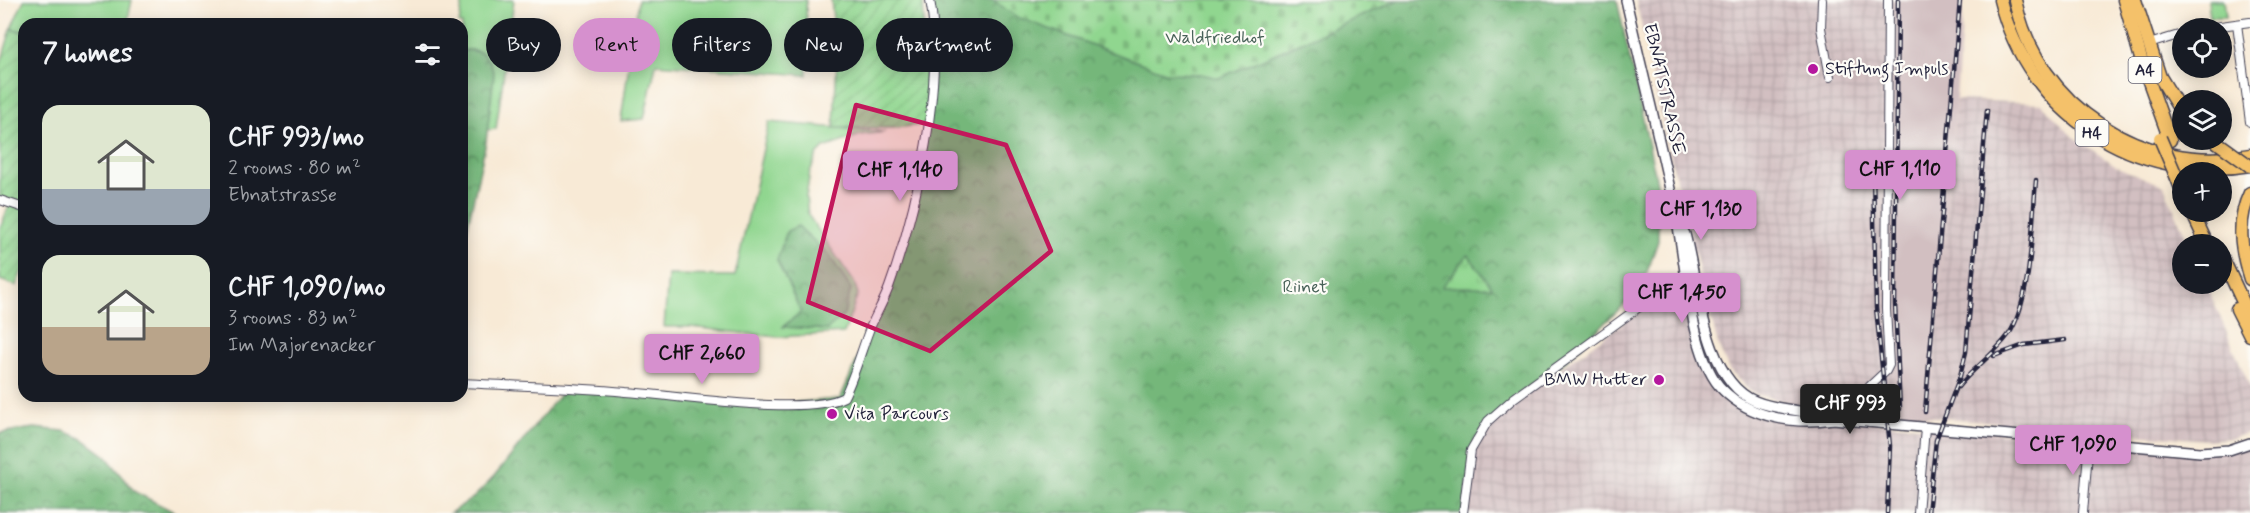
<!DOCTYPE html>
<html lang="en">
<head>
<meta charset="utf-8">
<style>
  body { margin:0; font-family:Mynerve,sans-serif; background:#20242c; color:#f1f3f6; height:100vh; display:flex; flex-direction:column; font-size:22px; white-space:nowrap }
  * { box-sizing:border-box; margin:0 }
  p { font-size:20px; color:#9ea1a6 }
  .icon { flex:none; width:33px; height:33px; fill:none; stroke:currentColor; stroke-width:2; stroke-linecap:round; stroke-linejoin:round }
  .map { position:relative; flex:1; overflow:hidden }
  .details { position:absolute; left:18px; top:18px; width:450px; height:384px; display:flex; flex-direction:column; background:#171b24; border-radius:18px; box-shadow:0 3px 15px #0003 }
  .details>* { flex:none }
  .guide { position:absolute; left:486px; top:18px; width:570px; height:54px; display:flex; gap:12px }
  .tools { position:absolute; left:2172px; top:18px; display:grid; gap:12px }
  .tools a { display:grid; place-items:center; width:60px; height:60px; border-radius:50%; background:#171b24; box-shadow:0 3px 15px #0003; font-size:30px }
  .price { position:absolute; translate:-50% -51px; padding:0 14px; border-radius:6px; background:#d690ce; color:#111; font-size:20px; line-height:39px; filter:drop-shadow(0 2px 3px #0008) }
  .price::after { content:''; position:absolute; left:50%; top:36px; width:18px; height:14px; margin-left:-9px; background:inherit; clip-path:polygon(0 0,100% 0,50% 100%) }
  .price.on { background:#222; color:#fff }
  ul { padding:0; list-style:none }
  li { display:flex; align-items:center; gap:18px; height:150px; padding:0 24px }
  li span { display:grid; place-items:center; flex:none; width:168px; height:120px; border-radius:18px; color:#555 }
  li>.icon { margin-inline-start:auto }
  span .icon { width:72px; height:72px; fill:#fffc; stroke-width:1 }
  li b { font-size:26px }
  h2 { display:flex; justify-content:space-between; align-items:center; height:72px; padding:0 24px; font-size:26px }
  .tag { padding:0 21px; border-radius:27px; background:#171b24; box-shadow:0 3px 15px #0003; font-size:21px; line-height:54px }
  .tag.on { background:#d690ce; color:#111 }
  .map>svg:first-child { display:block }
  .industrial { fill:url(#industrial-grid) }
  .railway { fill:#d2bfc1 }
  .grass { fill:#90d68f; stroke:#597c65; stroke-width:1.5; fill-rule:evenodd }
  .forest { fill:url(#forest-crowns); stroke:#4b6c5a; stroke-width:1.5 }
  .cemetery { fill:url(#cemetery-stones); stroke:#597c65; stroke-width:1.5 }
  .park { fill:url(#park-tufts); stroke:#597c65; stroke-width:1.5 }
  .garden { fill:url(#garden-furrows); stroke:#597c65; stroke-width:1.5 }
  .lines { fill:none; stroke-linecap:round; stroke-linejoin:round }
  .minor-casing { stroke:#424052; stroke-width:10 }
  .tertiary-casing { stroke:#424052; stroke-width:12 }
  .primary-casing { stroke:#424052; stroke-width:15 }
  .trunk-casing { stroke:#424052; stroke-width:15 }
  .minor { stroke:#fff; stroke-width:8 }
  .tertiary { stroke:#fff; stroke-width:9 }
  .primary { stroke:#f4c16a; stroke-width:12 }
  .trunk { stroke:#f4c16a; stroke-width:12 }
  .rail-casing { stroke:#22223b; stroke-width:4.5 }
  .rail { stroke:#fdfcf7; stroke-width:2; stroke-dasharray:7; stroke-linecap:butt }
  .primary-bridge-casing { stroke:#424052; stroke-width:15; stroke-linecap:butt }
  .trunk-bridge-casing { stroke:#424052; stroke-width:15; stroke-linecap:butt }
  .primary-bridge { stroke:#f4c16a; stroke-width:12 }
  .trunk-bridge { stroke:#f4c16a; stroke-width:12 }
  .marked { fill:#c2185b; fill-opacity:0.2; stroke:#c2185b; stroke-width:4.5; stroke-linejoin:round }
  .poi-dot { fill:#b5179e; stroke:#fdfcf7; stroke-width:2 }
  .labels { text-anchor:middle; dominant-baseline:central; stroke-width:4.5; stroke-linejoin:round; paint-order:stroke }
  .shield { fill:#fdfcf7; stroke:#646373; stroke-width:1.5 }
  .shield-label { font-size:16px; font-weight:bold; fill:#22223b }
  .park-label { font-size:18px; fill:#486158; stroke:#fdfcf7 }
  .poi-label { font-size:18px; fill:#22223b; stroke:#fdfcf7; text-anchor:start }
  .street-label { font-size:18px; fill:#22223b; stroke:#fdfcf7 }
</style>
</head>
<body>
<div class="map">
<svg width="2250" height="513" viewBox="0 0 2250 513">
  <defs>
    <pattern id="industrial-grid" width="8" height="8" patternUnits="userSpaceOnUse" patternTransform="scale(1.5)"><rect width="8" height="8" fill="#d2bfc1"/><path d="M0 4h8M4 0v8" fill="none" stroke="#b4a4a7"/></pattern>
    <pattern id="forest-crowns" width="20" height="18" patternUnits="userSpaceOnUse" patternTransform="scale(1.5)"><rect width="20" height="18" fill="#74b77a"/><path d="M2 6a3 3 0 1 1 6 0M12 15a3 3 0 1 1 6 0" fill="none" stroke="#5f9465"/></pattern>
    <pattern id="cemetery-stones" width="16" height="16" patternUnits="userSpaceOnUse" patternTransform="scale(1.5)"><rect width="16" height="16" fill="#90d68f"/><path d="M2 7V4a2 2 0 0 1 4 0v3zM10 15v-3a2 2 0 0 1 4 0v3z" fill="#7cb77c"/></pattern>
    <pattern id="park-tufts" width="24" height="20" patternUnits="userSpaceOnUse" patternTransform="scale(1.5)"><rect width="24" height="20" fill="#90d68f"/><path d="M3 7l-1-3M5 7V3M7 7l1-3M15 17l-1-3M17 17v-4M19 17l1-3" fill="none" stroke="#7cb77c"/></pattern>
    <pattern id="garden-furrows" width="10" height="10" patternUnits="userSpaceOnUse" patternTransform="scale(1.5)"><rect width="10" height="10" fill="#90d68f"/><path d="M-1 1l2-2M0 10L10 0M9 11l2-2" fill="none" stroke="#7cb77c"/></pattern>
  </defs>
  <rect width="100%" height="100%" fill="#fdfcf7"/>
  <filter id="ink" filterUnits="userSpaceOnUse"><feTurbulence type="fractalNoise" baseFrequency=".0167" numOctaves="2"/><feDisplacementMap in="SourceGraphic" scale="12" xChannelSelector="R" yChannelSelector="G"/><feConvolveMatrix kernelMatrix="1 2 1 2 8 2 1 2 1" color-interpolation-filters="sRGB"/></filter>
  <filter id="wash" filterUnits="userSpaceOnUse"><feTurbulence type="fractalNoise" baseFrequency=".008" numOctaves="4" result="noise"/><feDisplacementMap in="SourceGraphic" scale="24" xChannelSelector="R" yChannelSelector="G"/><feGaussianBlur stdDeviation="1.35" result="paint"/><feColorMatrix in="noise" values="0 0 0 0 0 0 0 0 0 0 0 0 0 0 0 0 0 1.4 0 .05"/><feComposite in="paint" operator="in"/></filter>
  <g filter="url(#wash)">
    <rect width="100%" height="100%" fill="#f8ead6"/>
    <g class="industrial">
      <path d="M1636,0h258l-3,301 5,110 34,3 26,-314 85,3 31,33 45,31 47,19 25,58h-7v40h24l44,103v45l-18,6 -25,2 -404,-34 -51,-13 -23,-23 -11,-25 -51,-203z"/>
      <path d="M1690,274l16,71 7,20 11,20 28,20 33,10 406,34 59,-3v67h-787l6,-55 19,-37z"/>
    </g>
    <path class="railway" d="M1894,0h70l-34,414 -34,-3 -5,-110z"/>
    <g class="grass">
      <path d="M24,0h108l-5,24h-103v8l-13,-4z"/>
      <path d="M463,0h51l-18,129 -9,1c2,-23 19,-89 -25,-79v-27h-3z"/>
      <path d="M638,0h168l1,75 -151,-11 -12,55 -23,2z"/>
      <path d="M769,122l116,10 -24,3 -37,13 -7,7 -7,17 -4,25 2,18 46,67 4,12 -14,39 -67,4 -87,-10h-26l4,-52 67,1zM777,260l50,70 -43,-4 17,-14z"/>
    </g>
    <g class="forest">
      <path d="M931,0h62l25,17 150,56 33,1 18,4 179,-78h219l42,192 -1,49 -11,31 -15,25 -71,68 -47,33 -40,44 -11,71h-1013l23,-15 21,-21 71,-89 206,16 69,-5 49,-112 26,-92 18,-119z"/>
      <path d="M470,50l12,3 8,9 4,12 -8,68 -24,110v-201z"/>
      <path d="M798,226l31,29 22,34 -7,26 -17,15 -44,-3 18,-15 -24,-52 10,-29z"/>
      <path d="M34,428l30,3 19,8 23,17 29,36 41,21h-176v-80z"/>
    </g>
    <path class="cemetery" d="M993,0h405l-179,78 -18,-4 -33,-1 -151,-56z"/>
    <g class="park">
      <path d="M2208,0h16l2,17h-16z"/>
      <path d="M1468,255l24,32h-50z"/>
    </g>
    <g class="garden">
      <path d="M831,0h92l5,124 -34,4h-60l3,-73z"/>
      <path d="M11,29l13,3v172l-24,-7v-131z"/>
      <path d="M10,203l14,5v57l-8,21 -16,-6v-52z"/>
    </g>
  </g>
  <g filter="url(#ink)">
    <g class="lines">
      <defs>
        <g id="minor">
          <path d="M1822,0l-1,28 9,49"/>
          <path d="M2237,24l13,98"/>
          <path d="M2206,28l44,-6"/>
          <path d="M2149,44l33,-10"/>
          <path d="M0,200l24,8"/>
          <path d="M462,383c55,3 110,4 164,9 48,3 180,25 218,5 11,-22 17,-46 26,-69 6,-14 14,-27 19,-41 28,-77 56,-207 41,-287"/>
          <path d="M1870,423l-1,-36 17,-16 3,-6 -3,-56 2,-309"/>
          <path d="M1463,513l8,-63 17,-29 26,-23 161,-117 14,-5"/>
          <path d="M1918,513l7,-85"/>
          <path d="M2083,513l6,-73"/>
        </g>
        <g id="tertiary">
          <path d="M1626,0c16,72 35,144 50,217 10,43 14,142 47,173 28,28 72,35 110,29l367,33 29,-2 21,-7"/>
          <path d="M1678,222l7,12c13,48 19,146 70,167 24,10 51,8 76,18"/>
        </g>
        <path id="primary" d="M2135,0l25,77 22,36"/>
        <g id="trunk">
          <path d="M2000,0c28,113 135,184 250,165"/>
          <path d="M2015,0c21,106 129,176 235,155"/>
          <path d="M2124,0l18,62 28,78"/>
          <path d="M2177,178l5,13"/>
          <path d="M2250,193c-14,29 -9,57 0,86"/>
          <path d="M2192,212l15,32"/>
          <path d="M2222,257l28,60"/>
          <path d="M2237,309l13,26"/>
        </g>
      </defs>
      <use href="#minor" class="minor-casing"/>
      <use href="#tertiary" class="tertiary-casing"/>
      <use href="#primary" class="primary-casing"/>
      <use href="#trunk" class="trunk-casing"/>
      <use href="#minor" class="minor"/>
      <use href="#tertiary" class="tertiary"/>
      <use href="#primary" class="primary"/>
      <use href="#trunk" class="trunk"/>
      <defs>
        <g id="rail">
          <path d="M1898,0l-3,304 5,105"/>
          <path d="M1873,172l3,136 14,138 -3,67"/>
          <path d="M1994,356l30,-11 41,-5"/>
          <path d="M1958,387c15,-19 37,-33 51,-53 23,-36 23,-110 27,-154"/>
          <path d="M1925,412l35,-412"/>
          <path d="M1928,513l8,-73 24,-64 6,-24 21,-242"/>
        </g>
      </defs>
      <use href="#rail" class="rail-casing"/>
      <use href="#rail" class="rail"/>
      <defs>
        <path id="primary-bridge" d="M2214,140l36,26"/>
        <path id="trunk-bridge" d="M2160,138l17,40"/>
      </defs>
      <use href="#primary-bridge" class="primary-bridge-casing"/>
      <use href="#trunk-bridge" class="trunk-bridge-casing"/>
      <use href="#primary-bridge" class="primary-bridge"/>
      <use href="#trunk-bridge" class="trunk-bridge"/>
    </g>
  </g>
  <path class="marked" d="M856,105l150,40 45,106 -121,100 -122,-49z"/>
  <g class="poi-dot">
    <circle cx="1813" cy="69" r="6"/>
    <circle cx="1659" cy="380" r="6"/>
    <circle cx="832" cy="414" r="6"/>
  </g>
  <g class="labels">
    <g class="shield">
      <rect x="2128.5" y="57" width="33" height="26" rx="4.5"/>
      <rect x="2075.5" y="120" width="33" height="26" rx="4.5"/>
    </g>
    <g class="shield-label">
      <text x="2145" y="70">A4</text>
      <text x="2092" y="133">H4</text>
    </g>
    <g class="park-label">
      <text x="1215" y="38">Waldfriedhof</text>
      <text x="1305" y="287">Riinet</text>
    </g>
    <g class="poi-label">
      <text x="1825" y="69">Stiftung Impuls</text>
      <text x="1647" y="380" text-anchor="end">BMW Hutter</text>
      <text x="844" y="414">Vita Parcours</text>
    </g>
    <g class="street-label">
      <text transform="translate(1664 89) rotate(77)">EBNATSTRASSE</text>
    </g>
  </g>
</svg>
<div class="tools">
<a><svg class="icon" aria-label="locate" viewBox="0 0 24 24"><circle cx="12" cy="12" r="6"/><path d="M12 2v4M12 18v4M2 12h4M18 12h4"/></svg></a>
<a><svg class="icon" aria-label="layers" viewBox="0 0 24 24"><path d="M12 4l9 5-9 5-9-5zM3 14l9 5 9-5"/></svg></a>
<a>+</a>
<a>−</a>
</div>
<b class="price" style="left:1900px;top:201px">CHF 1,110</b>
<b class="price" style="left:900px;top:202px">CHF 1,140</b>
<b class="price" style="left:1701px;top:241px">CHF 1,130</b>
<b class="price" style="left:1682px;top:324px">CHF 1,450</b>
<b class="price" style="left:702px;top:385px">CHF 2,660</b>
<b class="price on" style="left:1850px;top:435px">CHF 993</b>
<b class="price" style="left:2073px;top:476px">CHF 1,090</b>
<div class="guide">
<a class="tag">Buy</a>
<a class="tag on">Rent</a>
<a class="tag">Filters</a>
<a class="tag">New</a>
<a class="tag">Apartment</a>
</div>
<section class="details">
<h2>7 homes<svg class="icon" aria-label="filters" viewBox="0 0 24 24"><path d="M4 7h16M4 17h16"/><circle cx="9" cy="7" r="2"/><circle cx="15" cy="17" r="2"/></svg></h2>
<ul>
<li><span style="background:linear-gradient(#dfe7d0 70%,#9aa5b1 0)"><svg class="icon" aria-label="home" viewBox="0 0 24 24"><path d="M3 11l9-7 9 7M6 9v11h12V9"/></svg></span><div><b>CHF 993/mo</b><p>2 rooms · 80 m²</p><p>Ebnatstrasse</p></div></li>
<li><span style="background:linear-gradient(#dfe7d0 60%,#b9a48a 0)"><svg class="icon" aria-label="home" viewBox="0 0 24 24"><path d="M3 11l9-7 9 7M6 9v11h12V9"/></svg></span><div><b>CHF 1,090/mo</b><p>3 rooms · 83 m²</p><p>Im Majorenacker</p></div></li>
</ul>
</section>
</div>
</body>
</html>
